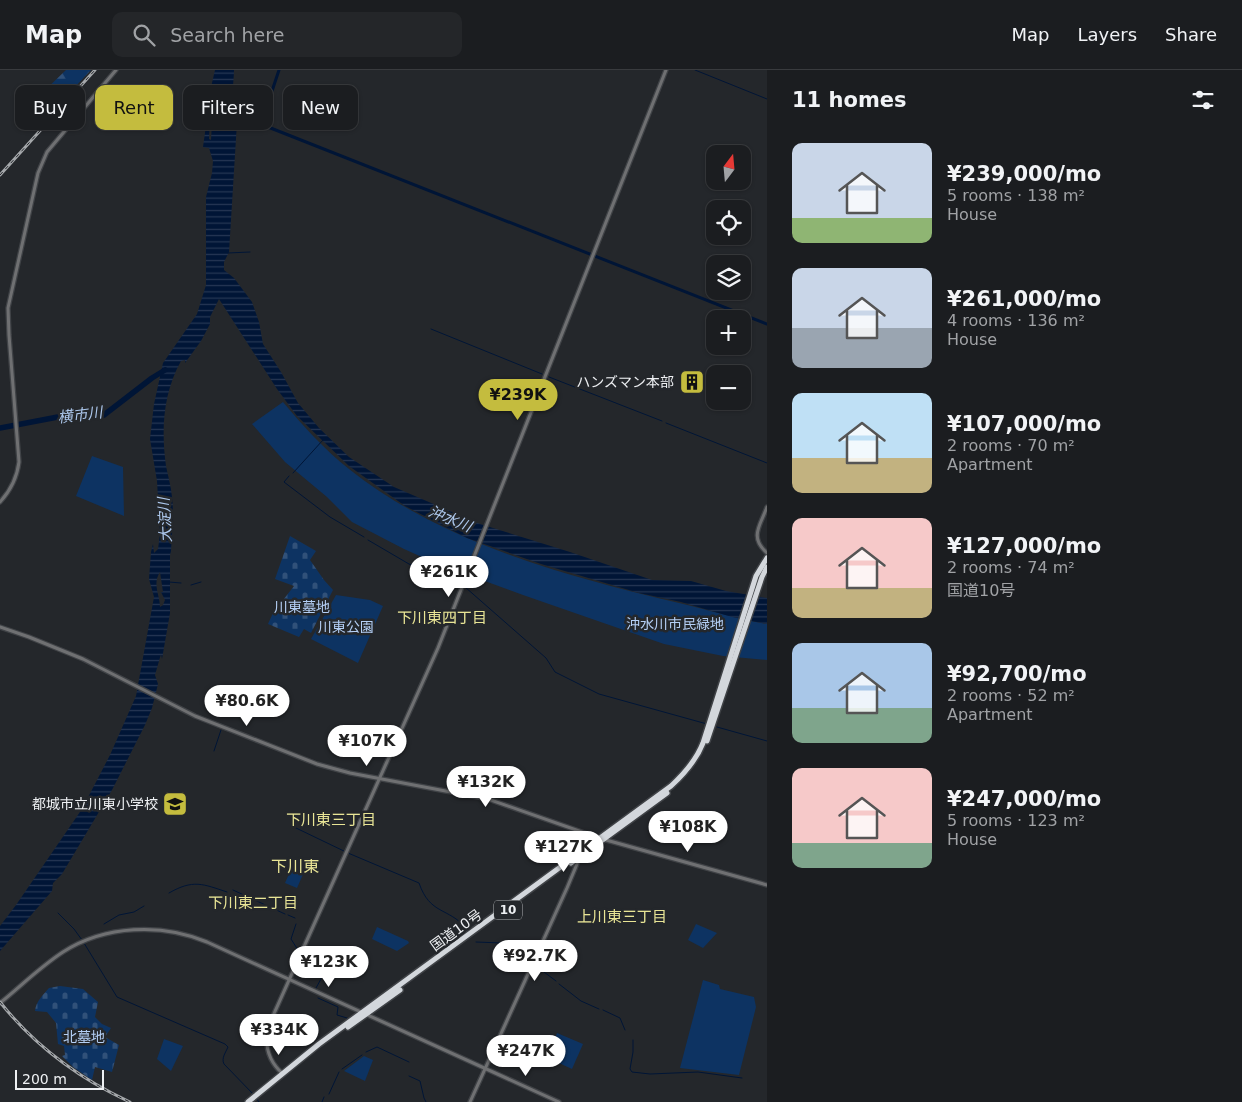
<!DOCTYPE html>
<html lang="en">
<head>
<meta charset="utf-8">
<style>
  body { margin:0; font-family:"DejaVu Sans","Noto Sans JP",sans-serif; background:#242629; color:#f1f3f6; height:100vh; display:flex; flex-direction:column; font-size:19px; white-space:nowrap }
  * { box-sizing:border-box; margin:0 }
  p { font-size:16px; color:#a0a2a5 }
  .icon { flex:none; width:28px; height:28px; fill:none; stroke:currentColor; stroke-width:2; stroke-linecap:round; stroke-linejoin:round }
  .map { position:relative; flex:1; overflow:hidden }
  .drawer { display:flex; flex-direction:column; background:#1b1d20; width:475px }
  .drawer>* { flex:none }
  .guide { position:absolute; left:15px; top:15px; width:475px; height:45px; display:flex; gap:10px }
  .needle { width:32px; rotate:16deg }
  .tools { position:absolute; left:706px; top:75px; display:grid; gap:10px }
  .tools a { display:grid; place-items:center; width:45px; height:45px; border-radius:10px; background:#1b1d20; box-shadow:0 1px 4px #0004,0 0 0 1px #393b3e; font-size:25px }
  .scale { position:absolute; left:15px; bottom:12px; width:89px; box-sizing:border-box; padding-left:5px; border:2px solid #eef0f3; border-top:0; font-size:14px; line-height:18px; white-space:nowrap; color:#eef0f3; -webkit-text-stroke:4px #24272b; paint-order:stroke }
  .price { position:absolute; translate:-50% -42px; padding:0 11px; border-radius:18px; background:#fff; color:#222; font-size:16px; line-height:32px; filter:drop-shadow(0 1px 2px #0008) }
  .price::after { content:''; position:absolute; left:50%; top:30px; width:15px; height:11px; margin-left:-8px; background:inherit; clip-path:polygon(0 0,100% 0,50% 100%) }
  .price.active { background:#c4bc3e; color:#111 }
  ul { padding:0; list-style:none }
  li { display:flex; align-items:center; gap:15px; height:125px; padding:0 25px }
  li span { display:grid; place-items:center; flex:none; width:140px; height:100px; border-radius:10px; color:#555 }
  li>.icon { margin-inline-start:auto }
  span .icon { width:60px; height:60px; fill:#fffc; stroke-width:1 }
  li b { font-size:21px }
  h2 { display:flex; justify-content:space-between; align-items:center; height:60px; padding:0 25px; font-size:21px }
  .tag { padding:0 18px; border-radius:10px; background:#1b1d20; box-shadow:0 1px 4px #0004,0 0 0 1px #393b3e; font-size:18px; line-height:45px }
  .tag.active { background:#c4bc3e; color:#111 }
  header { display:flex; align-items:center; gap:30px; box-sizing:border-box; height:70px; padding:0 25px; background:#1b1d20; border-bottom:1px solid #393b3e }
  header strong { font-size:24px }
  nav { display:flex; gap:28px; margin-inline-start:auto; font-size:18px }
  .search { width:350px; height:45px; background:#242629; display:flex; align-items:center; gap:12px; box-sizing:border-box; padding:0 18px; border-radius:10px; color:#a0a2a5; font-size:19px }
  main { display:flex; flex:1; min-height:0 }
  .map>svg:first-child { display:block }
  .green { fill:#0d3362 }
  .forest { fill:url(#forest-firs) }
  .cemetery { fill:url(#cemetery-stones) }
  .water { fill:url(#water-rules); fill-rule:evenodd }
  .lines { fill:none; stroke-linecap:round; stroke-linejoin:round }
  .stream { stroke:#001536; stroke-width:1 }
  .canal { stroke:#001536; stroke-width:3 }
  .river { stroke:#001536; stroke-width:5.5 }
  .minor-casing { stroke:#404347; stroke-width:5.5 }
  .highway-casing { stroke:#404347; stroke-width:8 }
  .minor { stroke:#6f7072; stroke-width:3 }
  .highway { stroke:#d3d7dc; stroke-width:5 }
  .rail-casing { stroke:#a5a8ab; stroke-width:3 }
  .rail { stroke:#24272b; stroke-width:1; stroke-dasharray:4; stroke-linecap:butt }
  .labels { text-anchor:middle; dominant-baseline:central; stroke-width:5; stroke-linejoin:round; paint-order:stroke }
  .shield { fill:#24272b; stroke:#b1b4b7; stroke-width:1 }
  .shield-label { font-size:12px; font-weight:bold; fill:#eef0f3 }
  .poi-label { font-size:14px; fill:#eef0f3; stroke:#24272b; text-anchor:end }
  .park-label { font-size:14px; fill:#b4cff5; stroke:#24272b }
  .street-label { font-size:14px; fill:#eef0f3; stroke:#24272b }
  .water-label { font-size:15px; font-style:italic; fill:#aec9ee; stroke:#24272b }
  .neighbourhood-label { font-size:15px; fill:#e9e596; stroke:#24272b }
  .quarter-label { font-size:16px; fill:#e9e596; stroke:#24272b }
</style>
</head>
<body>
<header>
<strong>Map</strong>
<div class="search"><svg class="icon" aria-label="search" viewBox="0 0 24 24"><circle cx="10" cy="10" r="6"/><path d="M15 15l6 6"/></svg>Search here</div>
<nav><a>Map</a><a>Layers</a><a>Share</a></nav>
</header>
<main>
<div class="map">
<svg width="767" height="1032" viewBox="0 0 767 1032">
  <defs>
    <pattern id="forest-firs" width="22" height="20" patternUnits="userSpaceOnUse" patternTransform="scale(1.25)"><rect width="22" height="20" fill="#0d3362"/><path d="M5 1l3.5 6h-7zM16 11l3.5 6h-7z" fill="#315179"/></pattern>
    <pattern id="cemetery-stones" width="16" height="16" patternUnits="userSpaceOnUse" patternTransform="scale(1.25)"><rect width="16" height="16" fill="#0d3362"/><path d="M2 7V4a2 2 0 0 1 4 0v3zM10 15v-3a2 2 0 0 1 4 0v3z" fill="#315179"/></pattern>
    <pattern id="water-rules" width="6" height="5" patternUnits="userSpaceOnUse" patternTransform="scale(1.25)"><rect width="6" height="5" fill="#001536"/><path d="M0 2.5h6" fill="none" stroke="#263754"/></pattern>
  </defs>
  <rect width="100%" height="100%" fill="#24272b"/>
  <g class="green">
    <path d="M283,332c20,24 42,48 66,67 93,74 217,107 330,134 29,7 58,16 88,21v36l-44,-4 -59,-12 -141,-49 -90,-33 -29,-13 -52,-27 -25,-25 -42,-35 -33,-38z"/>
    <path d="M92,386l31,11 1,49 -48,-20z"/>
    <path d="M336,525l34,5 13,6 -25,57 -47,-24z"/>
    <path d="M295,790l12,5 -10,23 -12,-5z"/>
    <path d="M696,854l21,9 -14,15 -15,-8z"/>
    <path d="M377,857l31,14 1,2 -12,8 -25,-12z"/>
    <path d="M703,910l16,5 1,4 34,8 2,10 -17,68 -59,-7z"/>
    <path d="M557,963l26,11 -11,25 -24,-11z"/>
    <path d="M164,969l19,7 -12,25 -14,-12z"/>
    <path d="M364,986l9,4 -8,21 -21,-10z"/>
  </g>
  <path class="forest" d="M66,0h25l-36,38 -8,-6 -11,9 -12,-3 -2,-10h15z"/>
  <g class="cemetery">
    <path d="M290,466l26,15 -6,9 14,20 9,10 -22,43 -7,-4 -5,8 -31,-13 5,-11 21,-27 -19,-7z"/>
    <path d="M60,916l23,3 15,13 -3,15 7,7 9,4 -6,9 14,8 -7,27 -17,-5 -3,13 -19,-13 -11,-11 3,-1 -1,-9 -6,-2 -2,-21 -9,-11 -12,-1c1,-10 8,-16 14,-23z"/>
  </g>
  <path class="water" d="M215,0h19c0,11 -4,28 4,36l-9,146 -5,10v8l10,8 18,24 7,20 4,22 18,28 17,31 21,25 30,29 45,30 86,37 90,28 82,28 39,1 35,10 41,7v26l-35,-7 -51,-15 -42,-9 -98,-29 -74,-26 -62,-32 -56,-40 -52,-50 -20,-27 -58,-90 -9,18v7l-9,17 -16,22v-3l-4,1c-18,32 -20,69 -15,105 2,10 5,20 6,31 2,17 0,36 -1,54l-1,4v58l-8,46 -1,-5 -6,21 3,9 -6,24 -7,17 -33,65 -50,84 -9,9 -1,8 -52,60v-25l16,-21 66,-96 28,-54 26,-59 18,-99 -5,-18 2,-27 2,-8 1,9 4,-4 2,-15 -3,-53 -7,-42 4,-35 9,-41 34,-49 9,-29v-88l6,-24 1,-12 -4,-13 -6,-1 9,-64zM225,22l2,7v8h-3l-5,11 -3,-5 -4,10 -1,17 -2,-1 1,-21 11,-25zM160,502l3,20h-2l4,8 -2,5 -3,2c0,-12 -8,-23 0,-35z"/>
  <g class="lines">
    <g class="stream">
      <path d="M695,0l72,29"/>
      <path d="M228,183l22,-1"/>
      <path d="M431,259l111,45"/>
      <path d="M549,307l113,44"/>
      <path d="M666,353l101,40"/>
      <path d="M293,403l30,-33"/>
      <path d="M289,406l-5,6 46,35 34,20"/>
      <path d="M368,470l41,24 42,14 10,6"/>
      <path d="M169,512l12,1"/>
      <path d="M191,515l10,-3"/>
      <path d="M465,517l81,71 9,14 44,22 108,30"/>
      <path d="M717,657l50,14"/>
      <path d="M214,681l7,-21"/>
      <path d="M296,758l52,25 71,30c11,32 29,24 47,45"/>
      <path d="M233,820l52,24"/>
      <path d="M169,823c24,-14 34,-9 58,-1"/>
      <path d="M58,843l16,16 8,11"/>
      <path d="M288,845l7,3"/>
      <path d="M104,854l15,-9 15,-3 10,-6"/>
      <path d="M296,854l-5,15 7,11"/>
      <path d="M476,872l26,1 4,2"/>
      <path d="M84,873l33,54 108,47 3,3c-2,5 -7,11 -4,17l30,31"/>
      <path d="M509,877l21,15"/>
      <path d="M303,886l17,20 1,3 -5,9"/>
      <path d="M536,896l20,15"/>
      <path d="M559,914l22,17 18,8"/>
      <path d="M318,928l20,9 -1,8 10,3"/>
      <path d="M603,940l17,8 5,12"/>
      <path d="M633,970v12l-3,17 2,3 18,2 48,-2 44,6"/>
      <path d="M366,982l11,-5 32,15"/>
      <path d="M342,999l20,-14"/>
      <path d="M409,1006l11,5 4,17 2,4"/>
      <path d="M329,1024l10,-22"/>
      <path d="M256,1028l3,4"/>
      <path d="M322,1032l2,-5"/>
    </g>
    <path class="canal" d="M279,0l-17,51 1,4 504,199"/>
    <path class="river" d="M0,358l63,-12 41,-1 48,-37 13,-8"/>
    <defs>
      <g id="minor">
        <path d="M0,432c11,-12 17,-24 19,-40l-10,-127 -1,-27 30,-135 9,-21 69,-82"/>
        <path d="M767,437c-7,19 -18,30 0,46"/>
        <path d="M0,557l29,10 54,22 112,57 122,48 33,9 138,26 111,39 168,47"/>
        <path d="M0,933c21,-17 40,-36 63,-51 42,-27 99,-29 144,-10l352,160"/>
        <path d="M283,1004c-15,-13 -19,-28 -15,-47l170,-379 228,-578"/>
        <path d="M470,1032l97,-214 10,-24 1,-6"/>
      </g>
      <g id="highway">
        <path d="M707,671l55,-164 5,-10"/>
        <path d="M571,793l96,-70"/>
        <path d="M348,957l52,-37"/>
        <path d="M248,1032l71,-58 352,-258c13,-12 25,-25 32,-43l53,-167 11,-18"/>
      </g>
    </defs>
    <use href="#minor" class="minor-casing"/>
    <use href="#highway" class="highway-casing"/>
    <use href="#minor" class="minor"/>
    <use href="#highway" class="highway"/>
    <defs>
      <g id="rail">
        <path d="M0,105l95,-105"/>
        <path d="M0,932c34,43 80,77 130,100"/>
      </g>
    </defs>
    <use href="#rail" class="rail-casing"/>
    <use href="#rail" class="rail"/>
  </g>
  <defs>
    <symbol id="building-square" viewBox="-11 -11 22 22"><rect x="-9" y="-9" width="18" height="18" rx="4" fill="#c4bc3e" stroke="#24272b"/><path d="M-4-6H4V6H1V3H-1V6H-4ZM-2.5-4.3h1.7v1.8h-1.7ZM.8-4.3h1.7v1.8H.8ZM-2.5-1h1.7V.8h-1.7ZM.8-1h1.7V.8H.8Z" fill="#111"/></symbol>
    <symbol id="school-square" viewBox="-11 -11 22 22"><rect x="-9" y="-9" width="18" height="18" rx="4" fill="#c4bc3e" stroke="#24272b"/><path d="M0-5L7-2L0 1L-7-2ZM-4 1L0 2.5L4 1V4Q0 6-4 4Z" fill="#111"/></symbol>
  </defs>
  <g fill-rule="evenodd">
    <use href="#building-square" x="678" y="298" width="28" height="28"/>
    <use href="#school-square" x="161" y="720" width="28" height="28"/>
  </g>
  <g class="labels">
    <rect class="shield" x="494" y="830.5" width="28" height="19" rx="4"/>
    <g class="shield-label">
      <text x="508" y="840">10</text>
    </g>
    <g class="poi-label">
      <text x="674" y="312">ハンズマン本部</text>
      <text x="158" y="734">都城市立川東小学校</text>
    </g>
    <g class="park-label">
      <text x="302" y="537">川東墓地</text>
      <text x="675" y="554">沖水川市民緑地</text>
      <text x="346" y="557">川東公園</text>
      <text x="84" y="967">北墓地</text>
    </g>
    <g class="street-label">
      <text transform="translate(456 860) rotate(-36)">国道10号</text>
    </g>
    <g class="water-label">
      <text transform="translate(80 345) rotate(-7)">横市川</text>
      <text transform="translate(450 449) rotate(22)">沖水川</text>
      <text transform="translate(165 450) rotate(-93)">大淀川</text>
    </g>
    <g class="neighbourhood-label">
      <text x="442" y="548">下川東四丁目</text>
      <text x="331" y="750">下川東三丁目</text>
      <text x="253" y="833">下川東二丁目</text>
      <text x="622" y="847">上川東三丁目</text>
    </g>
    <g class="quarter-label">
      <text x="295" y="796">下川東</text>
    </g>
  </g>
</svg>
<div class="tools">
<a><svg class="needle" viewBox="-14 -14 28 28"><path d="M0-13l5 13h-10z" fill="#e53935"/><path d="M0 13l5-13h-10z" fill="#a0a2a5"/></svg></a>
<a><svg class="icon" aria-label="locate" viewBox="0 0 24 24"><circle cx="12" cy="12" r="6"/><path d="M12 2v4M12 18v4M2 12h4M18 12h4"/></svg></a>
<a><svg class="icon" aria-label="layers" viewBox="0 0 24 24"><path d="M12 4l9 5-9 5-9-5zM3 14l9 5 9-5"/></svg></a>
<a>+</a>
<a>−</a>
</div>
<div class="scale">200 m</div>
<b class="price active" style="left:518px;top:351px">¥239K</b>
<b class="price" style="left:449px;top:528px">¥261K</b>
<b class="price" style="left:247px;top:657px">¥80.6K</b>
<b class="price" style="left:367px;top:697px">¥107K</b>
<b class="price" style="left:486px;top:738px">¥132K</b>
<b class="price" style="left:688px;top:783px">¥108K</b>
<b class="price" style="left:564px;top:803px">¥127K</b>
<b class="price" style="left:535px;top:912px">¥92.7K</b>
<b class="price" style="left:329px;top:918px">¥123K</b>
<b class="price" style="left:279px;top:986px">¥334K</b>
<b class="price" style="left:526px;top:1007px">¥247K</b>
<div class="guide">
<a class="tag">Buy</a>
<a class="tag active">Rent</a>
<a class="tag">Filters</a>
<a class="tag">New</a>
</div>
</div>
<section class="drawer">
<h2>11 homes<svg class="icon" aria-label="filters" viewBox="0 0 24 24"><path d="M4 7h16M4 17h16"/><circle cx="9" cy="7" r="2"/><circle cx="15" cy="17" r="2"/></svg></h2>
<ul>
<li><span style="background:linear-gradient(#c9d6e8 75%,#8fb573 0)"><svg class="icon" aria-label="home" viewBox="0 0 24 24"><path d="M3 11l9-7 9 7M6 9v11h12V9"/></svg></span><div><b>¥239,000/mo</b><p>5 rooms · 138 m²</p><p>House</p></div></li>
<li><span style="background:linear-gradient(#c9d6e8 60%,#9aa5b1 0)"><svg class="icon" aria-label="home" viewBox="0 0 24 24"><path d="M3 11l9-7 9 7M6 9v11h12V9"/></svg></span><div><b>¥261,000/mo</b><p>4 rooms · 136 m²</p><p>House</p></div></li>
<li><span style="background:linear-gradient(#bfe0f5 65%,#c2b280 0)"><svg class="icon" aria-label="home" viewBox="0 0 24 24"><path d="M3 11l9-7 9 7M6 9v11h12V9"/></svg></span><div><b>¥107,000/mo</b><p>2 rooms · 70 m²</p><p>Apartment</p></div></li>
<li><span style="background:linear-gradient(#f6c9c9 70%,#c2b280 0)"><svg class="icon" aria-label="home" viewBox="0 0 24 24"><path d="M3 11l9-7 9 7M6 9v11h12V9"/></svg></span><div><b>¥127,000/mo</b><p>2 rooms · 74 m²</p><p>国道10号</p></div></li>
<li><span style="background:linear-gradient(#a9c7e8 65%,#7fa58c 0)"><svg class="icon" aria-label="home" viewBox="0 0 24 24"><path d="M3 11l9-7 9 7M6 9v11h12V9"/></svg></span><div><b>¥92,700/mo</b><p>2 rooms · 52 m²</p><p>Apartment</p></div></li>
<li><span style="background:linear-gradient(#f6c9c9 75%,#7fa58c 0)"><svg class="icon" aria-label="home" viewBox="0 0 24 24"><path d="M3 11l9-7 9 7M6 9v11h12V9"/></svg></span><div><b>¥247,000/mo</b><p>5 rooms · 123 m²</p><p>House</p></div></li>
</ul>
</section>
</main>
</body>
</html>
